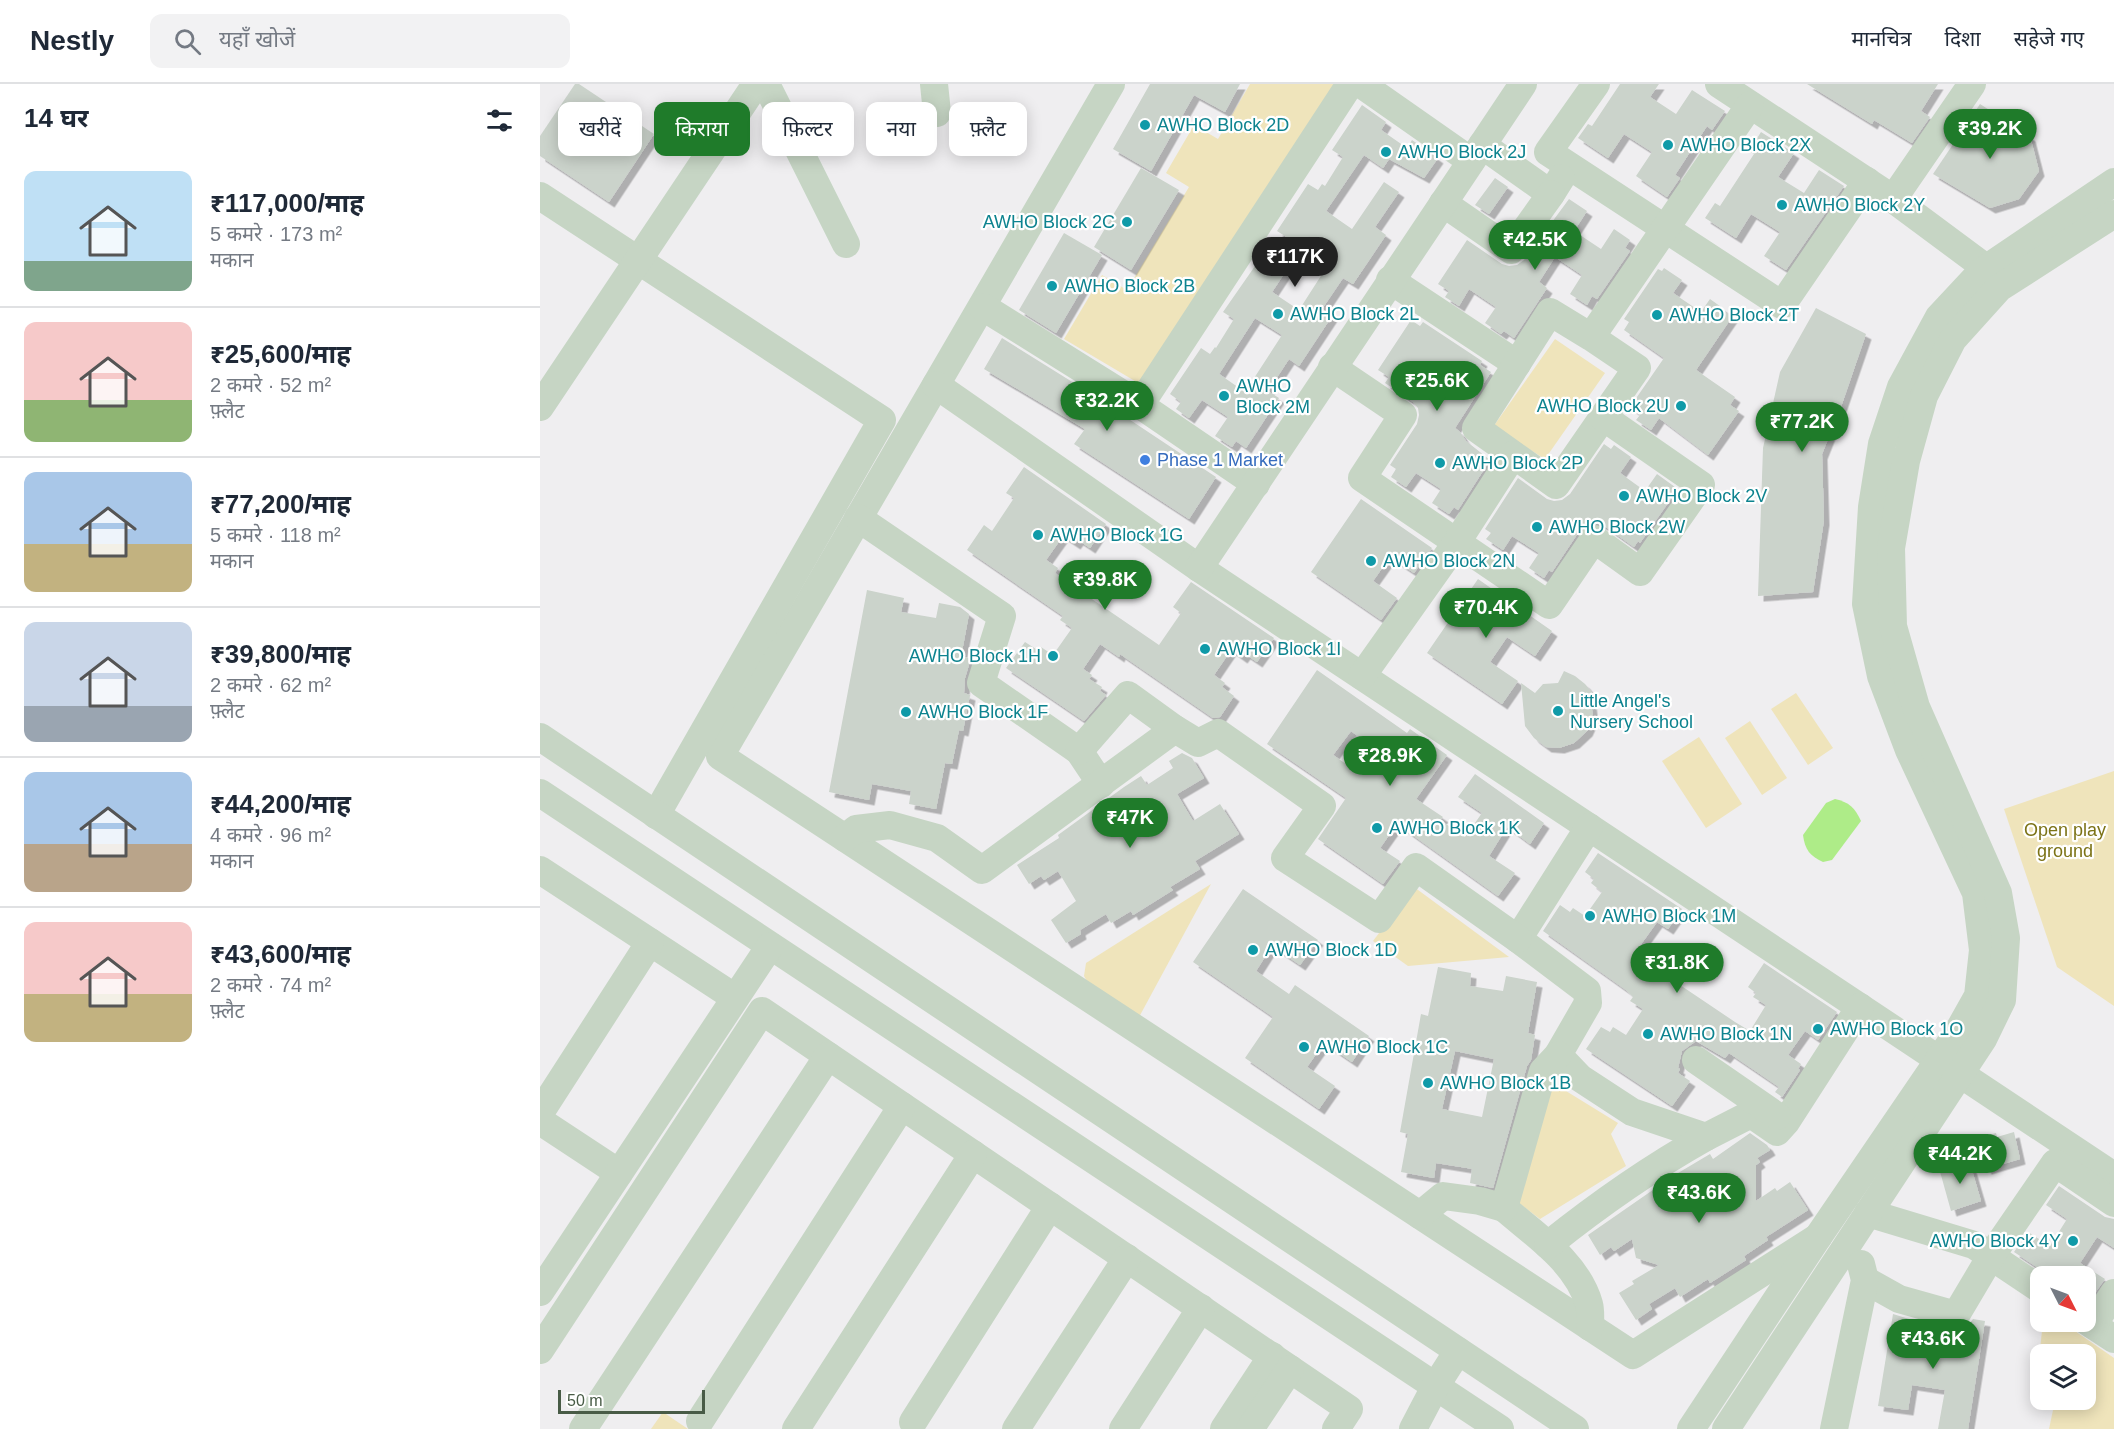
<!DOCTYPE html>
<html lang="hi">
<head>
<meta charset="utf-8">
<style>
  body { margin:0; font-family:Helvetica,"Noto Sans Devanagari",sans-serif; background:#f2f2f3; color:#1f2937; height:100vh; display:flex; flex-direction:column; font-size:22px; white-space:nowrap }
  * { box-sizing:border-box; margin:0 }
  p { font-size:20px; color:#747a83 }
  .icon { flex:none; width:33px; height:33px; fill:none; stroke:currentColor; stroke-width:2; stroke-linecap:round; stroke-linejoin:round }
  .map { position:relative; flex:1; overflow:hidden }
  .sheet { display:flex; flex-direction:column; background:#fff; width:540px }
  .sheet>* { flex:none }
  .guide { position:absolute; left:18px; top:18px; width:570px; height:54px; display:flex; gap:12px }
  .needle { width:39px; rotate:132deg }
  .buttons { position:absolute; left:1490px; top:1182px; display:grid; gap:12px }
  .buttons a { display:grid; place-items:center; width:66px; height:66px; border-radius:12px; background:#fff; box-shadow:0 3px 15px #0003; font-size:30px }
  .scale { position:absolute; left:18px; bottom:15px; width:147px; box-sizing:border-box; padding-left:6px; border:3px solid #485b46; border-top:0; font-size:16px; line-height:21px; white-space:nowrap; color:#485b46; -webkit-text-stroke:4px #fff; paint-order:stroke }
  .price { position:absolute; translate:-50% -51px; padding:0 14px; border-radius:21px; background:#1f7b2a; color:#fff; font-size:20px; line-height:39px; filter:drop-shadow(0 2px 3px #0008) }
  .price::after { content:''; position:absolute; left:50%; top:36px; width:18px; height:14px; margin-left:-9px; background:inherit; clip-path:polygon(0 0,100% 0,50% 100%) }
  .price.active { background:#222; color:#fff }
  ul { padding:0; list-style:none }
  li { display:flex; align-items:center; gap:18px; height:150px; padding:0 24px }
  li+li { border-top:2px solid #e0e1e3 }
  li span { display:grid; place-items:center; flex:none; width:168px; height:120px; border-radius:12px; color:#555 }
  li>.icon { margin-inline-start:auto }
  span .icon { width:72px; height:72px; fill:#fffc; stroke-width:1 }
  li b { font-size:26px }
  h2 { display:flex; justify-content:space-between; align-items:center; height:72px; padding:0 24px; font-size:26px }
  .tag { padding:0 21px; border-radius:12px; background:#fff; box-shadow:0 3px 15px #0003; font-size:21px; line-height:54px }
  .tag.active { background:#1f7b2a; color:#fff }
  header { display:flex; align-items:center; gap:36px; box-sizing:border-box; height:84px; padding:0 30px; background:#fff; border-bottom:2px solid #e0e1e3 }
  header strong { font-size:28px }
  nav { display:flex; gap:33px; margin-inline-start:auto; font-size:21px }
  .search { width:420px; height:54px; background:#f2f2f3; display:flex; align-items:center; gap:15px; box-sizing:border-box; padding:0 21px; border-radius:12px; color:#747a83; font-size:22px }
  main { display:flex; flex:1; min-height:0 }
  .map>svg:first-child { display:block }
  .green { fill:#efe4bb; fill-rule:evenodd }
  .water { fill:#aeec88 }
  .building { fill:#cbd3cb; fill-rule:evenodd; filter:url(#shadow) }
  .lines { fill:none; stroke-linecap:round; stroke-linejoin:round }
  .minor { stroke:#c6d5c4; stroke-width:28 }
  .culture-dot { fill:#0f9aa8; stroke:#fff; stroke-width:2 }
  .shop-dot { fill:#3f7fe0; stroke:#fff; stroke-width:2 }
  .labels { text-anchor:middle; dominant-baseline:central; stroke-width:4.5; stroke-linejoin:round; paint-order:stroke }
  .culture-label { font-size:18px; fill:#0d838f; stroke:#fff; text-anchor:start }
  .shop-label { font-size:18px; fill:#366cbe; stroke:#fff; text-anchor:start }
  .park-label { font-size:18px; fill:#7c7317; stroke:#fff }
</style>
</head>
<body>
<header>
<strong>Nestly</strong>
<div class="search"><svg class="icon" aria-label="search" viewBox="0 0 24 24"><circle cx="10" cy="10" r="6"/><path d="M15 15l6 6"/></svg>यहाँ खोजें</div>
<nav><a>मानचित्र</a><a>दिशा</a><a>सहेजे गए</a></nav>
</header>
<main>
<section class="sheet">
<h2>14 घर<svg class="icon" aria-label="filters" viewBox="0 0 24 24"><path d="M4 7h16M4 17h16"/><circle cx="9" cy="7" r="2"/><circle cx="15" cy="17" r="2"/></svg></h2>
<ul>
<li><span style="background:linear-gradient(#bfe0f5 75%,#7fa58c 0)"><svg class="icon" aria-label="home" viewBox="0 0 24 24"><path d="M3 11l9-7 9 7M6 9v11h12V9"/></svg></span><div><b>₹117,000/माह</b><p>5 कमरे · 173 m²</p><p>मकान</p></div></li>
<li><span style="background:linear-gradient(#f6c9c9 65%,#8fb573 0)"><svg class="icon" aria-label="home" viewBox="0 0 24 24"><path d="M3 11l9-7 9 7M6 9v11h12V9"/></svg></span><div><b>₹25,600/माह</b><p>2 कमरे · 52 m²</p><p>फ़्लैट</p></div></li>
<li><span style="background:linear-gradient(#a9c7e8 60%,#c2b280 0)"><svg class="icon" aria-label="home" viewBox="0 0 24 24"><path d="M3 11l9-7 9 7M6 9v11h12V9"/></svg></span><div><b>₹77,200/माह</b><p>5 कमरे · 118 m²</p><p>मकान</p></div></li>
<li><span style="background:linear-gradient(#c9d6e8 70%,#9aa5b1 0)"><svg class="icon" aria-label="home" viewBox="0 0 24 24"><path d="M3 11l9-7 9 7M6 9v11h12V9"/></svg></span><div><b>₹39,800/माह</b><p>2 कमरे · 62 m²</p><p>फ़्लैट</p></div></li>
<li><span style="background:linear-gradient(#a9c7e8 60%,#b9a48a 0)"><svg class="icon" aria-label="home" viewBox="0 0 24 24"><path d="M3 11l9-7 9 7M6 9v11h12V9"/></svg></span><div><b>₹44,200/माह</b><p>4 कमरे · 96 m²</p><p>मकान</p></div></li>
<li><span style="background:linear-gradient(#f6c9c9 60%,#c2b280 0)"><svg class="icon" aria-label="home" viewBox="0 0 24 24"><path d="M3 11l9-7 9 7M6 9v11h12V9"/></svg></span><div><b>₹43,600/माह</b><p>2 कमरे · 74 m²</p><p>फ़्लैट</p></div></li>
</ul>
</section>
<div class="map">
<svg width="1574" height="1345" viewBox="0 0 1574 1345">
  <defs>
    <filter id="shadow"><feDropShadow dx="5.5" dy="5.5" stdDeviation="0" flood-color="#0004"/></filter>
  </defs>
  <rect width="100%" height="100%" fill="#efeef0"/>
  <g class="green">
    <path d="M710,0h83l4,3 -192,300 -81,-48 38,-64 25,15 62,-103 -23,-14 28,-48 24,14z"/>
    <path d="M1015,255l50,34 -60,86 -52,-32z"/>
    <path d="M1256,609l37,55 -25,17 -37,-56z"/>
    <path d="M1210,637l37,57 -25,17 -37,-57z"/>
    <path d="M1159,653l43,67 -36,24 -44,-67z"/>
    <path d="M1574,687v235l-57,-39 -53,-158z"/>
    <path d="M671,800l-73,135 -49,-34 -5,-9 2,-13z"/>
    <path d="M874,803l95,70 -101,9 -35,-25z"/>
    <path d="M1013,999l65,40 -7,11 15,32 -86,53 -24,-18z"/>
    <path d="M1503,1238h19l52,36v71h-65l4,-19 -19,-7zM1500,1270h45v46h-45z"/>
    <path d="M123,1328l25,17h-37z"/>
  </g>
  <path class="water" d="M1295,715c14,3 20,9 26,22l-29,39 -9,2c-13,-6 -18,-12 -20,-27l23,-32z"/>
  <g class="building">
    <path d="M35,0h4l75,50 -45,68 -69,-46v-20z"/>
    <path d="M610,0h90l-15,28 -31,-17 -43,76 -38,-22z"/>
    <path d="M1080,0h39l-9,13 26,17 16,-24 33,21 -13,19 -5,-4 -32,49 5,3 -13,19 -31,-21 16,-24 -28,-18 -16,24 -30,-20 10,-14 4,2z"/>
    <path d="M1267,0h131l-17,27 9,6 -18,26 -38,-23 -2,4z"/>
    <path d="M1440,20l50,32 9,35 -20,28 -29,9 -57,-34z"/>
    <path d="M822,21l24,17 -5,8 26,18 5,-8 26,18 -14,20 -35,-19 -6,9 -19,-13 -38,56 26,18 32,-47 15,10 -24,35 11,8 -33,49 -10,-6 -21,31 10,7 -33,50 -10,-7 -21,32 11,7 -33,50 -10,-7 -4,6 -17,-11 13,-19 -26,-17 -13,18 -13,-9 5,-7 -11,-8 31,-46 9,6 5,-7 1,1 18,-29 -11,-7 32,-46 9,6 4,-7 2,1 18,-28 -11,-7 31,-47 10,6 4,-6 3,2 18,-29 -11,-7zM769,152l26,18 -36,56 -27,-18zM715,234l27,17 -37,57 -26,-18z"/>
    <path d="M1221,48l33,21 -16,24 26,16 15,-23 25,16 -58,84 -22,-14 16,-24 -29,-18 -15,24 -31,-20 10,-15 5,3 34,-52 -5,-3z"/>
    <path d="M601,84l38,22 -48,80 -37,-23z"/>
    <path d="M955,94l13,9 -19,27 -14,-9z"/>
    <path d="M1029,115l18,12 -13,20 27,18 13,-20 16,11 -5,8 5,3 -33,48 -5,-3 -5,9 -17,-11 12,-19 -27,-18 -16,25 8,6 -33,50 -10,-7 -3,3 -16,-11 11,-16 -27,-18 -10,17 -14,-9 4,-6 -11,-7 29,-44 35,24 7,2 8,-1 7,-5z"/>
    <path d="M524,149l38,22 -46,78 -37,-23z"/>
    <path d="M1124,184l18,12 -9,13 28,19 9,-13 14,10 -1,2 9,6 -36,53 39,27 -5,8 9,6 -31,44 -49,-37 -8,12 -15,-10 4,-5 -10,-8 34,-49 -40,-28 5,-8 -5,-3 34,-50 4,2z"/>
    <path d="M1276,224l50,26 -24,70 -20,50 2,66 -11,72 -55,4 5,-148 17,-76z"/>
    <path d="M871,236l9,6 3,-4 59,39 -2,4 11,7 -36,56 5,4 6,9 24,19 -32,50 -4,-3 -5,7 -17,-11 9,-14 -25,-16 -10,14 -15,-10 5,-8 -6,-4 27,-41 2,-9 -1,-7 -5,-6 -28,-19 4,-6 -11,-7z"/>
    <path d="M462,254l80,50 134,89 -27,42 -115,-75 11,-15 -101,-60z"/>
    <path d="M1064,360l7,5 3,-4 17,12 -11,16 25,18 12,-17 18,13 -3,4 3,2 -35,50 -2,-2 -4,6 -31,-22 -7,-2 -8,1 -8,6 -28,42 -3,-2 -5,8 -15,-10 10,-15 -27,-17 -9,14 -17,-11 5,-6 -6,-4 33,-51 29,21 7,2 8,-1 8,-6z"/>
    <path d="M484,383l82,57 -16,24 -12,-8 -3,4 -12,-8 -17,24 12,8 -3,5 12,9 92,63 22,-32 -8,-6 18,-25 83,56 -17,24 -12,-8 -3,4 -11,-8 -17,25 11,8 -3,4 12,9 -14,21 -7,1 -93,-64 -1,3 -19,-13 -17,25 9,6 -3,4 13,8 -2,4 6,4 -22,26 -78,-53 19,-26 14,9 2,-4 12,8 19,-27 -12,-8 3,-4 -96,-66 17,-25 8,6 22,-33 -8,-5z"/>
    <path d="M821,415l71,49 -18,25 -24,-16 -17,24 24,17 -16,22 -70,-48z"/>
    <path d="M938,495l74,52 -17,25 -28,-19 -17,25 28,19 -16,23 -75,-51z"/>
    <path d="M327,506l37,8 -3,14 35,6 3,-15 21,4 9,7 -8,43 10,1 -6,20 -1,15 6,2 -7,36 -4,-1 -7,34 -7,-1 -9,46 -27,-5 2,-13 -39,-7 -3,16 -40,-8z"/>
    <path d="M777,586l90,63 3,-4 37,26 -31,44 27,18 -3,3 25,17 17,-24 -24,-16 17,-23 69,49 -14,21 -23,-17 -18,29 26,17 -17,23 -101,-72 -17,24 20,13 -17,23 -65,-45 28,-41 -79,-54zM811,647l27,20 -16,24 -29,-20z"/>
    <path d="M1024,587l11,5 10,8 11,14 -5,3 2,17 -6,13 -13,12 -15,5 -13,-1 -12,-9 -9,-12 -4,-43 14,10 8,-9 15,-1z"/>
    <path d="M642,669l10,5 12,20 -27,16 16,27 27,-17 19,30 -44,27 5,8 -30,18 3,3 -40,25 -2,-4 -20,12 -5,-9 -26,16 1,4 -15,9 -15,-23 25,-19 -18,-30 -14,9 -3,-4 -12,8 -12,-19 42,-27 -1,-3 66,-48 17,-11 6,9 26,-17 -4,-7z"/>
    <path d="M1058,769l84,56 -14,20 -11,-7 -23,32 101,68 15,9 16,-26 -13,-8 3,-4 -8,-6 16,-24 73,49 -19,28 -13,-9 -17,24 13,9 -3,5 2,1 -18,27 -7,-5 4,-5 -50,-34 -4,5 -29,-17 -14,10 -4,17 2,1 -2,4 12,8 -18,25 -86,-57 15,-22 9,5 3,-5 13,8 17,-26 -13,-8 3,-4 -7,-7 -83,-59 17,-26 10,7 3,-4 12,8 17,-24 -11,-9 3,-4 -9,-7z"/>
    <path d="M703,805l75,51 -18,25 -28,-19 -16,25 33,23 6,-9 74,51 -17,26 -28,-19 -17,24 28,19 -16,23 -74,-51 28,-41 -80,-55z"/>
    <path d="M898,883l33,6 -1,13 33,5 3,-15 31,6 -9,51 7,2 -4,25 -4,6 -34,122 -23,-5 2,-14 -5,-1 -31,-5 -2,15 -33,-6 7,-38 -8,-2 21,-118 7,2zM915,967l39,8 -12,58 -40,-8z"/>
    <path d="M1474,1048l6,27 -34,10 -9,-31 19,-5 1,4z"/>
    <path d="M1210,1049l17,12 3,5 -13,8 3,4 -4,3v36l19,-13 2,3 13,-9 18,28 -42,27 2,3 -24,16 2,4 -36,23 -2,-4 -28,18 -5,-9 -26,16 3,5 -16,11 -17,-27 15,-9 -2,-3 27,-16 -23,-7 -4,-19 -18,12 -3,-4 -11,8 -12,-20 85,-59 37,-22 3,5z"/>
    <path d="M1429,1076l12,41 -30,10 -12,-43z"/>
    <path d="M1519,1102l46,31 9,2v29l-17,-11 -17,26 25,16 -18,25h-2v-28h-35l-36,-24 14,-20 22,14 17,-27 -21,-14z"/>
    <path d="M1353,1230l29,9 -3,20 31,5 3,-17 12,-2 8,-10 12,2 -17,108h-30l7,-39 -33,-5 -4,25 -30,-4z"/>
  </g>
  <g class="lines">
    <g class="minor">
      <path d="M226,0l80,160"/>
      <path d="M394,0l3,29"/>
      <path d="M571,0l-391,672 913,599 185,-118"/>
      <path d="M821,0l110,77"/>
      <path d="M1056,0l-48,68 234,153 85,-124"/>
      <path d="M1179,0l170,112 97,72 10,15"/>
      <path d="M942,61l69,49 10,-16"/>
      <path d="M0,112l342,224 -226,395"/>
      <path d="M1353,115l79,-115"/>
      <path d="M903,119l68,47 40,-56"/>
      <path d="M850,196l127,84"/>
      <path d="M443,223l157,98 116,79"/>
      <path d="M1051,253l-41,-25 -74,116 80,57 81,-117 -46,-31 159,-232"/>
      <path d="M792,283l71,48 -41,63 187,127 45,-66 46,33 61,-87 -98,-68"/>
      <path d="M396,301l263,183 915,608"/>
      <path d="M600,321l210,-321"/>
      <path d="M0,323l216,-323"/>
      <path d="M318,434l144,98 -21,67 98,68 22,33"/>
      <path d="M659,484l324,-484"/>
      <path d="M822,592l95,-134 56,-87"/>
      <path d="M0,653l1035,692"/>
      <path d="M539,667l49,-56 47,34"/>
      <path d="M0,709l960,636"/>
      <path d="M1049,743l-71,112 69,52 1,12 -30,52 22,23 52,34 74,25 45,-23 26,18 9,-10 74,-115"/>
      <path d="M305,754l11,-9 34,-4 47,13 45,32 193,-141 23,14 20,-10 104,73 -37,52 94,61 37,-52 102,72"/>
      <path d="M0,786l194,127"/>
      <path d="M1156,976l81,56"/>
      <path d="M0,1029l110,-171"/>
      <path d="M0,1037l79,52"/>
      <path d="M964,1124c31,27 73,54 85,96 2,7 1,15 1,23"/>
      <path d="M1328,1129l106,32 66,44"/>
      <path d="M880,1131l23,-19 37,5 24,7 39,-137 15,-16"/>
      <path d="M1008,1161c51,-41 101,-76 158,-108"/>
      <path d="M1325,1196l34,19 57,16 35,-59 64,-93 59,40"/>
      <path d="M0,1208l230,-346"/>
      <path d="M1545,1236l29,19"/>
      <path d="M1553,1241l21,-32"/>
      <path d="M0,1266l222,-339 587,398 -13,20"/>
      <path d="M160,1337l202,-315"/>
      <path d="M373,1338l137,-216"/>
      <path d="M43,1345l245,-373"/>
      <path d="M256,1345l177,-275"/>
      <path d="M476,1345l111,-171"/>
      <path d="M583,1345l78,-121"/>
      <path d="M684,1345l48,-73"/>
      <path d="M710,1345l40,-60"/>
      <path d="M873,1345l22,-42 23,-36"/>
      <path d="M1151,1345l127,-192 138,-202 22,-39 5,-46 -7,-57 -67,-143 -28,-74 -15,-72 6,-97 10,-63 19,-57 38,-70 42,-45 133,-90"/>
      <path d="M1186,1345l257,-390 19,-39 4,-62 -8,-45 -82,-186 -23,-81 -2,-78 15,-87 18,-65 29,-57 46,-51 115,-74"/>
      <path d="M1294,1345l31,-149 -4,-16"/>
    </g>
  </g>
  <g class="culture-dot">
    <circle cx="605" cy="41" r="6"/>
    <circle cx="1128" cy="61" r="6"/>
    <circle cx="846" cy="68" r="6"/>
    <circle cx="1242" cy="121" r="6"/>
    <circle cx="587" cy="138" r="6"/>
    <circle cx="512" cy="202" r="6"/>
    <circle cx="738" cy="230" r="6"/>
    <circle cx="1117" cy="231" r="6"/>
    <circle cx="684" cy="312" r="6"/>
    <circle cx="1141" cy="322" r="6"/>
    <circle cx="900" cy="379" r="6"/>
    <circle cx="1084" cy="412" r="6"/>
    <circle cx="997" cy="443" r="6"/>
    <circle cx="498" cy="451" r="6"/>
    <circle cx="831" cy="477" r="6"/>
    <circle cx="665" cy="565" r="6"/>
    <circle cx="513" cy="572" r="6"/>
    <circle cx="1018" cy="627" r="6"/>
    <circle cx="366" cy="628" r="6"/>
    <circle cx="837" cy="744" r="6"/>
    <circle cx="1050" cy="832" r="6"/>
    <circle cx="713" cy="866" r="6"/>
    <circle cx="1278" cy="945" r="6"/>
    <circle cx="1108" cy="950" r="6"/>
    <circle cx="764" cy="963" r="6"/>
    <circle cx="888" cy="999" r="6"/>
    <circle cx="1533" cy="1157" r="6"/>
  </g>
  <circle class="shop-dot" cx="605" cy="376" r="6"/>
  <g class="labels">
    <g class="culture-label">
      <text x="617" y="41">AWHO Block 2D</text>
      <text x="1140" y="61">AWHO Block 2X</text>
      <text x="858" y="68">AWHO Block 2J</text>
      <text x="1254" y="121">AWHO Block 2Y</text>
      <text x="575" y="138" text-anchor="end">AWHO Block 2C</text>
      <text x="524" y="202">AWHO Block 2B</text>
      <text x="750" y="230">AWHO Block 2L</text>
      <text x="1129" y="231">AWHO Block 2T</text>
      <text x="696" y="302">AWHO<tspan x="696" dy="21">Block 2M</tspan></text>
      <text x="1129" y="322" text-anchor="end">AWHO Block 2U</text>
      <text x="912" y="379">AWHO Block 2P</text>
      <text x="1096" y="412">AWHO Block 2V</text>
      <text x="1009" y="443">AWHO Block 2W</text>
      <text x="510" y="451">AWHO Block 1G</text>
      <text x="843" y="477">AWHO Block 2N</text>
      <text x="677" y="565">AWHO Block 1I</text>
      <text x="501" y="572" text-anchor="end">AWHO Block 1H</text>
      <text x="1030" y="617">Little Angel's<tspan x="1030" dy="21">Nursery School</tspan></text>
      <text x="378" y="628">AWHO Block 1F</text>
      <text x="849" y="744">AWHO Block 1K</text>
      <text x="1062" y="832">AWHO Block 1M</text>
      <text x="725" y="866">AWHO Block 1D</text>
      <text x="1290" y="945">AWHO Block 1O</text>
      <text x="1120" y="950">AWHO Block 1N</text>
      <text x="776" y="963">AWHO Block 1C</text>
      <text x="900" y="999">AWHO Block 1B</text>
      <text x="1521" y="1157" text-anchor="end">AWHO Block 4Y</text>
    </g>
    <g class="shop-label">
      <text x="617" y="376">Phase 1 Market</text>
    </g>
    <g class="park-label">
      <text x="1525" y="746">Open play<tspan x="1525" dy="21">ground</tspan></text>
    </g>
  </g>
</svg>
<div class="buttons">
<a><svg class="needle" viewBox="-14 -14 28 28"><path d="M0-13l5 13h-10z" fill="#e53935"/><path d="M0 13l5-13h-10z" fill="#747a83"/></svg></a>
<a><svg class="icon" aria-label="layers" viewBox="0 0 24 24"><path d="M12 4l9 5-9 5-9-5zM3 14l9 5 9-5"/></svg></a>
</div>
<div class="scale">50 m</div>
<b class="price" style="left:1450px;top:76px">₹39.2K</b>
<b class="price" style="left:995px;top:187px">₹42.5K</b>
<b class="price active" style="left:755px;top:204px">₹117K</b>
<b class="price" style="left:897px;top:328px">₹25.6K</b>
<b class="price" style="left:567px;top:348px">₹32.2K</b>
<b class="price" style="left:1262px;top:369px">₹77.2K</b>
<b class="price" style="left:565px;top:527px">₹39.8K</b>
<b class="price" style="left:946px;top:555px">₹70.4K</b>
<b class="price" style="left:850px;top:703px">₹28.9K</b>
<b class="price" style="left:590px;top:765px">₹47K</b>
<b class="price" style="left:1137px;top:910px">₹31.8K</b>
<b class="price" style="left:1420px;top:1101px">₹44.2K</b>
<b class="price" style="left:1159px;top:1140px">₹43.6K</b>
<b class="price" style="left:1393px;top:1286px">₹43.6K</b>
<div class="guide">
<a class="tag">खरीदें</a>
<a class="tag active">किराया</a>
<a class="tag">फ़िल्टर</a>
<a class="tag">नया</a>
<a class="tag">फ़्लैट</a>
</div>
</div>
</main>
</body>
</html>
